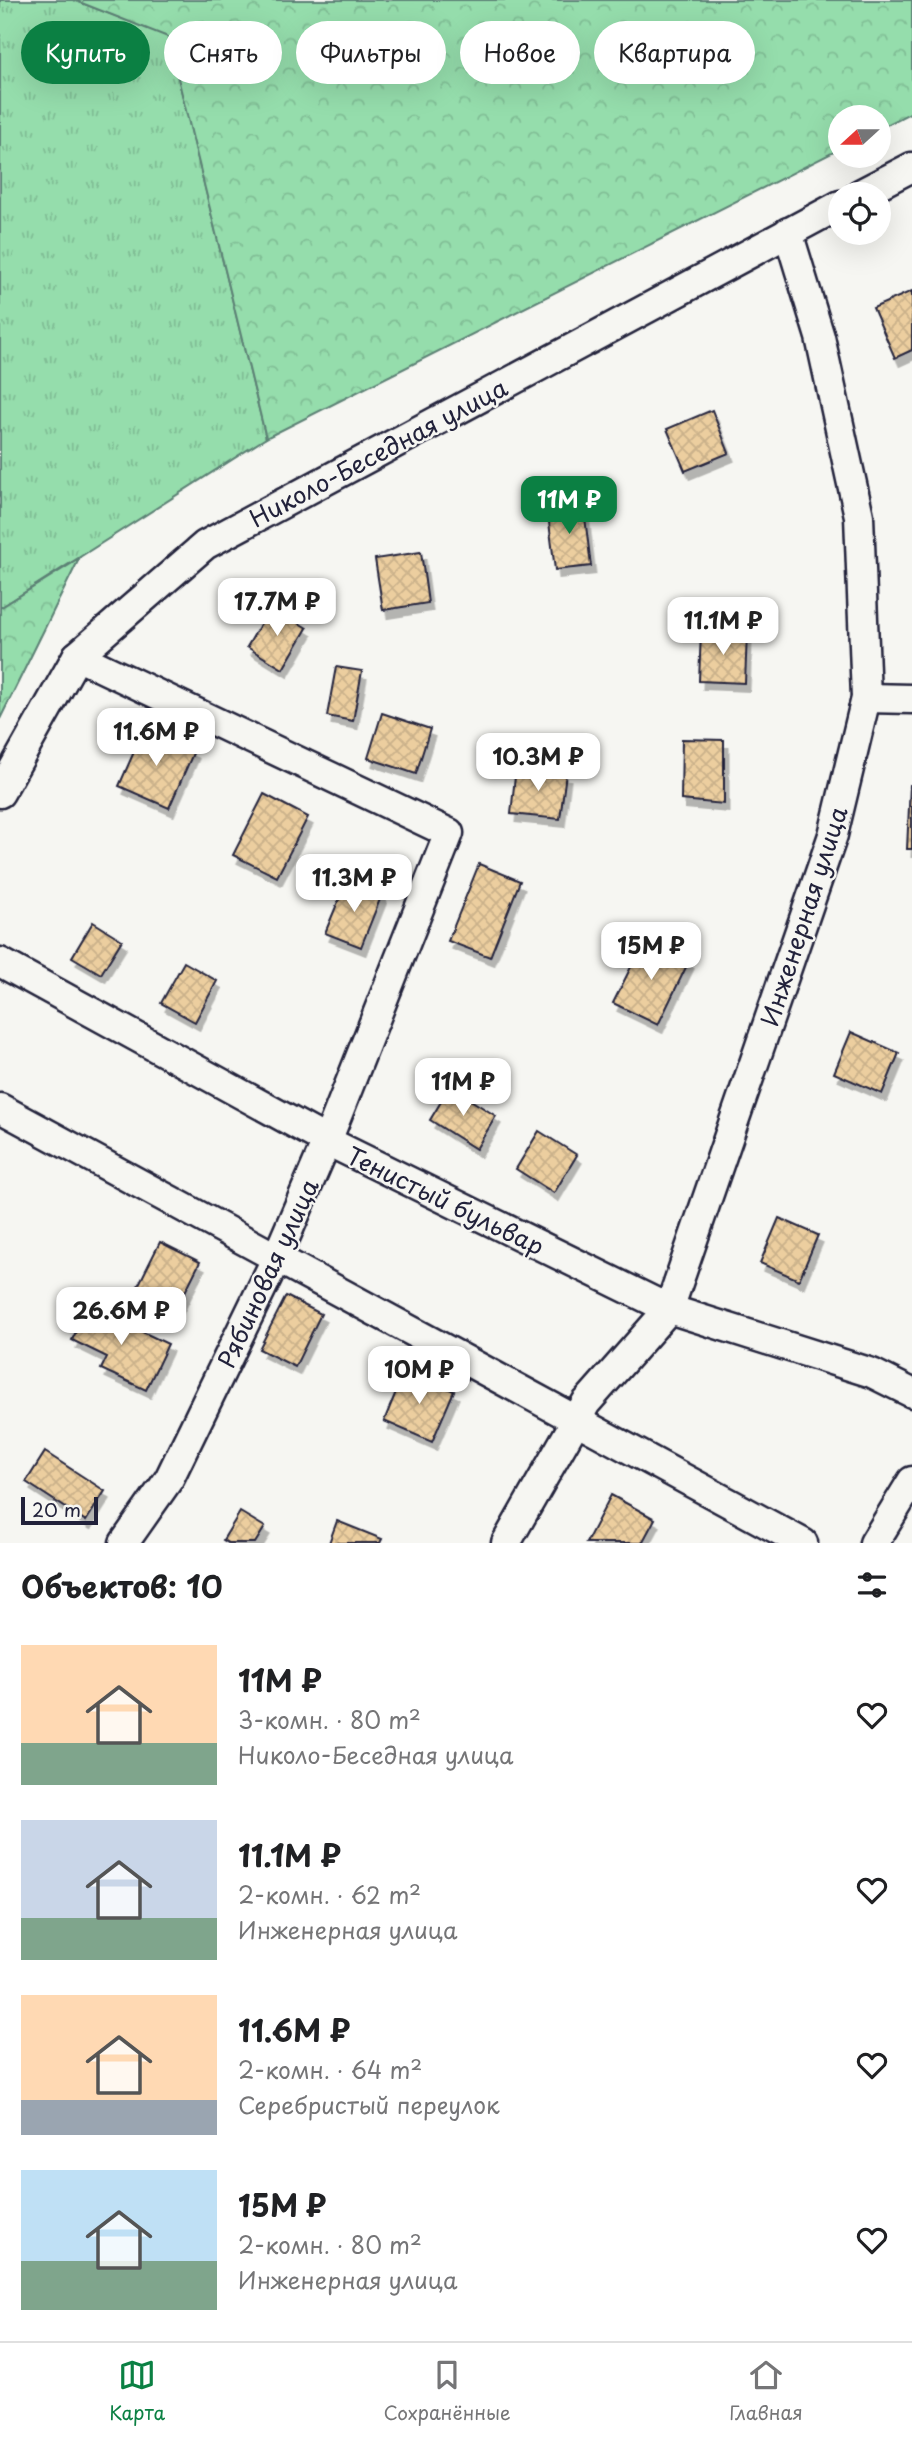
<!DOCTYPE html>
<html lang="ru">
<head>
<meta charset="utf-8">
<style>
  body { margin:0; font-family:"Playpen Sans",sans-serif; background:#f2f2f2; color:#202124; height:100vh; display:flex; flex-direction:column; font-size:26px; white-space:nowrap }
  * { box-sizing:border-box; margin:0 }
  p { font-size:23px; color:#757577 }
  .icon { flex:none; width:38px; height:38px; fill:none; stroke:currentColor; stroke-width:2; stroke-linecap:round; stroke-linejoin:round }
  .map { position:relative; height:1543px; overflow:hidden }
  .sheet { display:flex; flex-direction:column; background:#fff; flex:1 }
  .sheet>* { flex:none }
  .hud { position:absolute; left:21px; top:21px; width:872px; height:63px; display:flex; gap:14px }
  .needle { width:46px; rotate:249deg }
  .fabs { position:absolute; left:828px; top:105px; display:grid; gap:14px }
  .fabs a { display:grid; place-items:center; width:63px; height:63px; border-radius:50%; background:#fff; box-shadow:0 7px 28px #0002; font-size:35px }
  .scale { position:absolute; left:21px; bottom:18px; width:77px; box-sizing:border-box; padding-left:7px; border:4px solid #22223b; border-top:0; font-size:19px; line-height:24px; white-space:nowrap; color:#22223b; -webkit-text-stroke:5px #f6f6f2; paint-order:stroke }
  .price { position:absolute; translate:-50% -60px; padding:0 16px; border-radius:14px; background:#fff; color:#222; font-size:23px; line-height:46px; filter:drop-shadow(0 2px 4px #0008) }
  .price::after { content:''; position:absolute; left:50%; top:42px; width:21px; height:16px; margin-left:-10px; background:inherit; clip-path:polygon(0 0,100% 0,50% 100%) }
  .price.current { background:#0b8043; color:#fff }
  ul { padding:0; list-style:none }
  li { display:flex; align-items:center; gap:21px; height:175px; padding:0 21px }
  li span { display:grid; place-items:center; flex:none; width:196px; height:140px; border-radius:0px; color:#555 }
  li>.icon { margin-inline-start:auto }
  span .icon { width:84px; height:84px; fill:#fffc; stroke-width:1 }
  li b { font-size:30px }
  h2 { display:flex; justify-content:space-between; align-items:center; height:84px; padding:0 21px; font-size:30px }
  .tag { padding:0 24px; border-radius:32px; background:#fff; box-shadow:0 7px 28px #0002; font-size:24px; line-height:63px }
  .tag.current { background:#0b8043; color:#fff }
  .tabs { display:flex; justify-content:space-around; align-items:center; height:98px; border-top:2px solid #e0e0e0; background:#fff; font-size:19px; color:#757577 }
  .tabs a { display:grid; justify-items:center; gap:4px }
  .tabs .current { color:#0b8043 }
  .map>svg:first-child { display:block }
  .grass { fill:url(#grass-tufts); stroke:#5c8074; stroke-width:2 }
  .forest { fill:url(#forest-crowns); stroke:#5c8074; stroke-width:2 }
  .building { fill:url(#building-cross-hatch); stroke:#22223b; stroke-width:2; filter:url(#shadow) }
  .lines { fill:none; stroke-linecap:round; stroke-linejoin:round }
  .minor-casing { stroke:#22223b; stroke-width:33 }
  .minor { stroke:#f6f6f2; stroke-width:28 }
  .labels { text-anchor:middle; dominant-baseline:central; stroke-width:5; stroke-linejoin:round; paint-order:stroke }
  .street-label { font-size:24px; fill:#22223b; stroke:#f6f6f2 }
</style>
</head>
<body>
<div class="map">
<svg width="912" height="1543" viewBox="0 0 912 1543">
  <defs>
    <pattern id="grass-tufts" width="24" height="20" patternUnits="userSpaceOnUse" patternTransform="scale(1.75)"><rect width="24" height="20" fill="#95ddac"/><path d="M3 7l-1-3M5 7V3M7 7l1-3M15 17l-1-3M17 17v-4M19 17l1-3" fill="none" stroke="#80bd95"/></pattern>
    <pattern id="forest-crowns" width="20" height="18" patternUnits="userSpaceOnUse" patternTransform="scale(1.75)"><rect width="20" height="18" fill="#95ddac"/><path d="M2 6a3 3 0 1 1 6 0M12 15a3 3 0 1 1 6 0" fill="none" stroke="#80bd95"/></pattern>
    <pattern id="building-cross-hatch" width="8" height="8" patternUnits="userSpaceOnUse" patternTransform="scale(1.75)"><rect width="8" height="8" fill="#ecce9f"/><path d="M0 0l8 8M0 8l8-8" fill="none" stroke="#cab18a"/></pattern>
    <filter id="shadow"><feDropShadow dx="4.5" dy="8" stdDeviation="0" flood-color="#0004"/></filter>
  </defs>
  <rect width="100%" height="100%" fill="#f6f6f2"/>
  <filter id="ink" filterUnits="userSpaceOnUse"><feTurbulence type="fractalNoise" baseFrequency=".0143" numOctaves="2"/><feDisplacementMap in="SourceGraphic" scale="14" xChannelSelector="R" yChannelSelector="G"/><feConvolveMatrix kernelMatrix="1 2 1 2 8 2 1 2 1" color-interpolation-filters="sRGB"/></filter>
  <g filter="url(#ink)">
    <path class="grass" d="M0,0h74l94,36 98,402 -266,170z"/>
    <g class="forest">
      <path d="M74,0h838v112l-33,17 -1,-12h-38v32l-574,289 -98,-401z"/>
      <path d="M79,559l-79,160v-111z"/>
    </g>
    <g class="building">
      <path d="M912,291v59l-17,8 -22,-50z"/>
      <path d="M712,410l17,43 -44,18 -18,-42z"/>
      <path d="M583,501l8,65 -36,4 -8,-64z"/>
      <path d="M421,552l7,51 -45,7 -8,-51z"/>
      <path d="M271,606l36,22 -24,41 -36,-22z"/>
      <path d="M701,632l46,1 -2,50 -46,-2z"/>
      <path d="M336,667l26,4 -9,50 -26,-5z"/>
      <path d="M382,713l48,16 -14,45 -48,-16z"/>
      <path d="M144,729l50,22 -25,57 -50,-22z"/>
      <path d="M682,739l42,1v64l-43,-4z"/>
      <path d="M516,767l50,6 -6,46 -49,-5z"/>
      <path d="M910,785h2v64h-5z"/>
      <path d="M264,794l44,23 -31,60 -44,-22z"/>
      <path d="M479,864l41,17 -30,76 -42,-16z"/>
      <path d="M347,880l35,14 -21,53 -36,-14z"/>
      <path d="M93,922l29,18 -21,34 -29,-17z"/>
      <path d="M645,939l44,22 -31,64 -45,-22z"/>
      <path d="M184,962l33,19 -22,41 -34,-19z"/>
      <path d="M851,1032l48,21 -17,41 -48,-21z"/>
      <path d="M450,1087l46,29 -20,33 -46,-29z"/>
      <path d="M539,1131l38,24 -23,38 -38,-24z"/>
      <path d="M779,1218l39,17 -19,45 -39,-17z"/>
      <path d="M160,1242l40,20 -23,46 -40,-20z"/>
      <path d="M286,1296l35,18 -26,53 -36,-18z"/>
      <path d="M88,1306l80,38 -22,46 -45,-21 6,-12 -35,-17z"/>
      <path d="M405,1370l49,21 -22,51 -48,-21z"/>
      <path d="M45,1452l60,39 -19,30 -60,-39z"/>
      <path d="M611,1495l44,24 -13,24h-56z"/>
      <path d="M240,1512l25,15 -10,16h-27l-5,-3z"/>
      <path d="M337,1521l45,18 -2,4h-51z"/>
    </g>
    <g class="lines">
      <defs>
        <g id="minor">
          <path d="M860,194l52,-27"/>
          <path d="M77,656l372,177 -122,308 -51,118 -107,220 -45,64"/>
          <path d="M866,698l46,1"/>
          <path d="M0,793l77,-137 128,-111 635,-340"/>
          <path d="M0,962l327,179 342,168 203,64 40,20"/>
          <path d="M0,1108l803,435"/>
          <path d="M506,1543l80,-140 83,-94 164,-474 33,-137 -7,-182 -39,-179 -32,-105"/>
          <path d="M874,1543l38,-62"/>
        </g>
      </defs>
      <use href="#minor" class="minor-casing"/>
      <use href="#minor" class="minor"/>
    </g>
  </g>
  <g class="labels">
    <g class="street-label">
      <text transform="translate(378 452) rotate(-28)">Николо-Беседная улица</text>
      <text transform="translate(803 916) rotate(-72)">Инженерная улица</text>
      <text transform="translate(446 1200) rotate(26)">Тенистый бульвар</text>
      <text transform="translate(267 1273) rotate(-65)">Рябиновая улица</text>
    </g>
  </g>
</svg>
<div class="fabs">
<a><svg class="needle" viewBox="-14 -14 28 28"><path d="M0-13l5 13h-10z" fill="#e53935"/><path d="M0 13l5-13h-10z" fill="#757577"/></svg></a>
<a><svg class="icon" aria-label="locate" viewBox="0 0 24 24"><circle cx="12" cy="12" r="6"/><path d="M12 2v4M12 18v4M2 12h4M18 12h4"/></svg></a>
</div>
<div class="scale">20 m</div>
<b class="price current" style="left:569px;top:536px">11M ₽</b>
<b class="price" style="left:277px;top:638px">17.7M ₽</b>
<b class="price" style="left:723px;top:657px">11.1M ₽</b>
<b class="price" style="left:156px;top:768px">11.6M ₽</b>
<b class="price" style="left:538px;top:793px">10.3M ₽</b>
<b class="price" style="left:354px;top:914px">11.3M ₽</b>
<b class="price" style="left:651px;top:982px">15M ₽</b>
<b class="price" style="left:463px;top:1118px">11M ₽</b>
<b class="price" style="left:121px;top:1347px">26.6M ₽</b>
<b class="price" style="left:419px;top:1406px">10M ₽</b>
<div class="hud">
<a class="tag current">Купить</a>
<a class="tag">Снять</a>
<a class="tag">Фильтры</a>
<a class="tag">Новое</a>
<a class="tag">Квартира</a>
</div>
</div>
<section class="sheet">
<h2>Объектов: 10<svg class="icon" aria-label="filters" viewBox="0 0 24 24"><path d="M4 7h16M4 17h16"/><circle cx="9" cy="7" r="2"/><circle cx="15" cy="17" r="2"/></svg></h2>
<ul>
<li><span style="background:linear-gradient(#ffd9b3 70%,#7fa58c 0)"><svg class="icon" aria-label="home" viewBox="0 0 24 24"><path d="M3 11l9-7 9 7M6 9v11h12V9"/></svg></span><div><b>11M ₽</b><p>3-комн. · 80 m²</p><p>Николо-Беседная улица</p></div><svg class="icon" aria-label="heart" viewBox="0 0 24 24"><path d="M12 20l-8-8c-3-5 5-10 8-4 3-6 11-1 8 4z"/></svg></li>
<li><span style="background:linear-gradient(#c9d6e8 70%,#7fa58c 0)"><svg class="icon" aria-label="home" viewBox="0 0 24 24"><path d="M3 11l9-7 9 7M6 9v11h12V9"/></svg></span><div><b>11.1M ₽</b><p>2-комн. · 62 m²</p><p>Инженерная улица</p></div><svg class="icon" aria-label="heart" viewBox="0 0 24 24"><path d="M12 20l-8-8c-3-5 5-10 8-4 3-6 11-1 8 4z"/></svg></li>
<li><span style="background:linear-gradient(#ffd9b3 75%,#9aa5b1 0)"><svg class="icon" aria-label="home" viewBox="0 0 24 24"><path d="M3 11l9-7 9 7M6 9v11h12V9"/></svg></span><div><b>11.6M ₽</b><p>2-комн. · 64 m²</p><p>Серебристый переулок</p></div><svg class="icon" aria-label="heart" viewBox="0 0 24 24"><path d="M12 20l-8-8c-3-5 5-10 8-4 3-6 11-1 8 4z"/></svg></li>
<li><span style="background:linear-gradient(#bfe0f5 65%,#7fa58c 0)"><svg class="icon" aria-label="home" viewBox="0 0 24 24"><path d="M3 11l9-7 9 7M6 9v11h12V9"/></svg></span><div><b>15M ₽</b><p>2-комн. · 80 m²</p><p>Инженерная улица</p></div><svg class="icon" aria-label="heart" viewBox="0 0 24 24"><path d="M12 20l-8-8c-3-5 5-10 8-4 3-6 11-1 8 4z"/></svg></li>
</ul>
</section>
<nav class="tabs">
<a class="current"><svg class="icon" aria-label="map" viewBox="0 0 24 24"><path d="M3 6l6-2 6 2 6-2v14l-6 2-6-2-6 2zM9 4v14M15 6v14"/></svg>Карта</a>
<a><svg class="icon" aria-label="saved" viewBox="0 0 24 24"><path d="M7 4h10v16l-5-4-5 4z"/></svg>Сохранённые</a>
<a><svg class="icon" aria-label="home" viewBox="0 0 24 24"><path d="M3 11l9-7 9 7M6 9v11h12V9"/></svg>Главная</a>
</nav>
</body>
</html>
